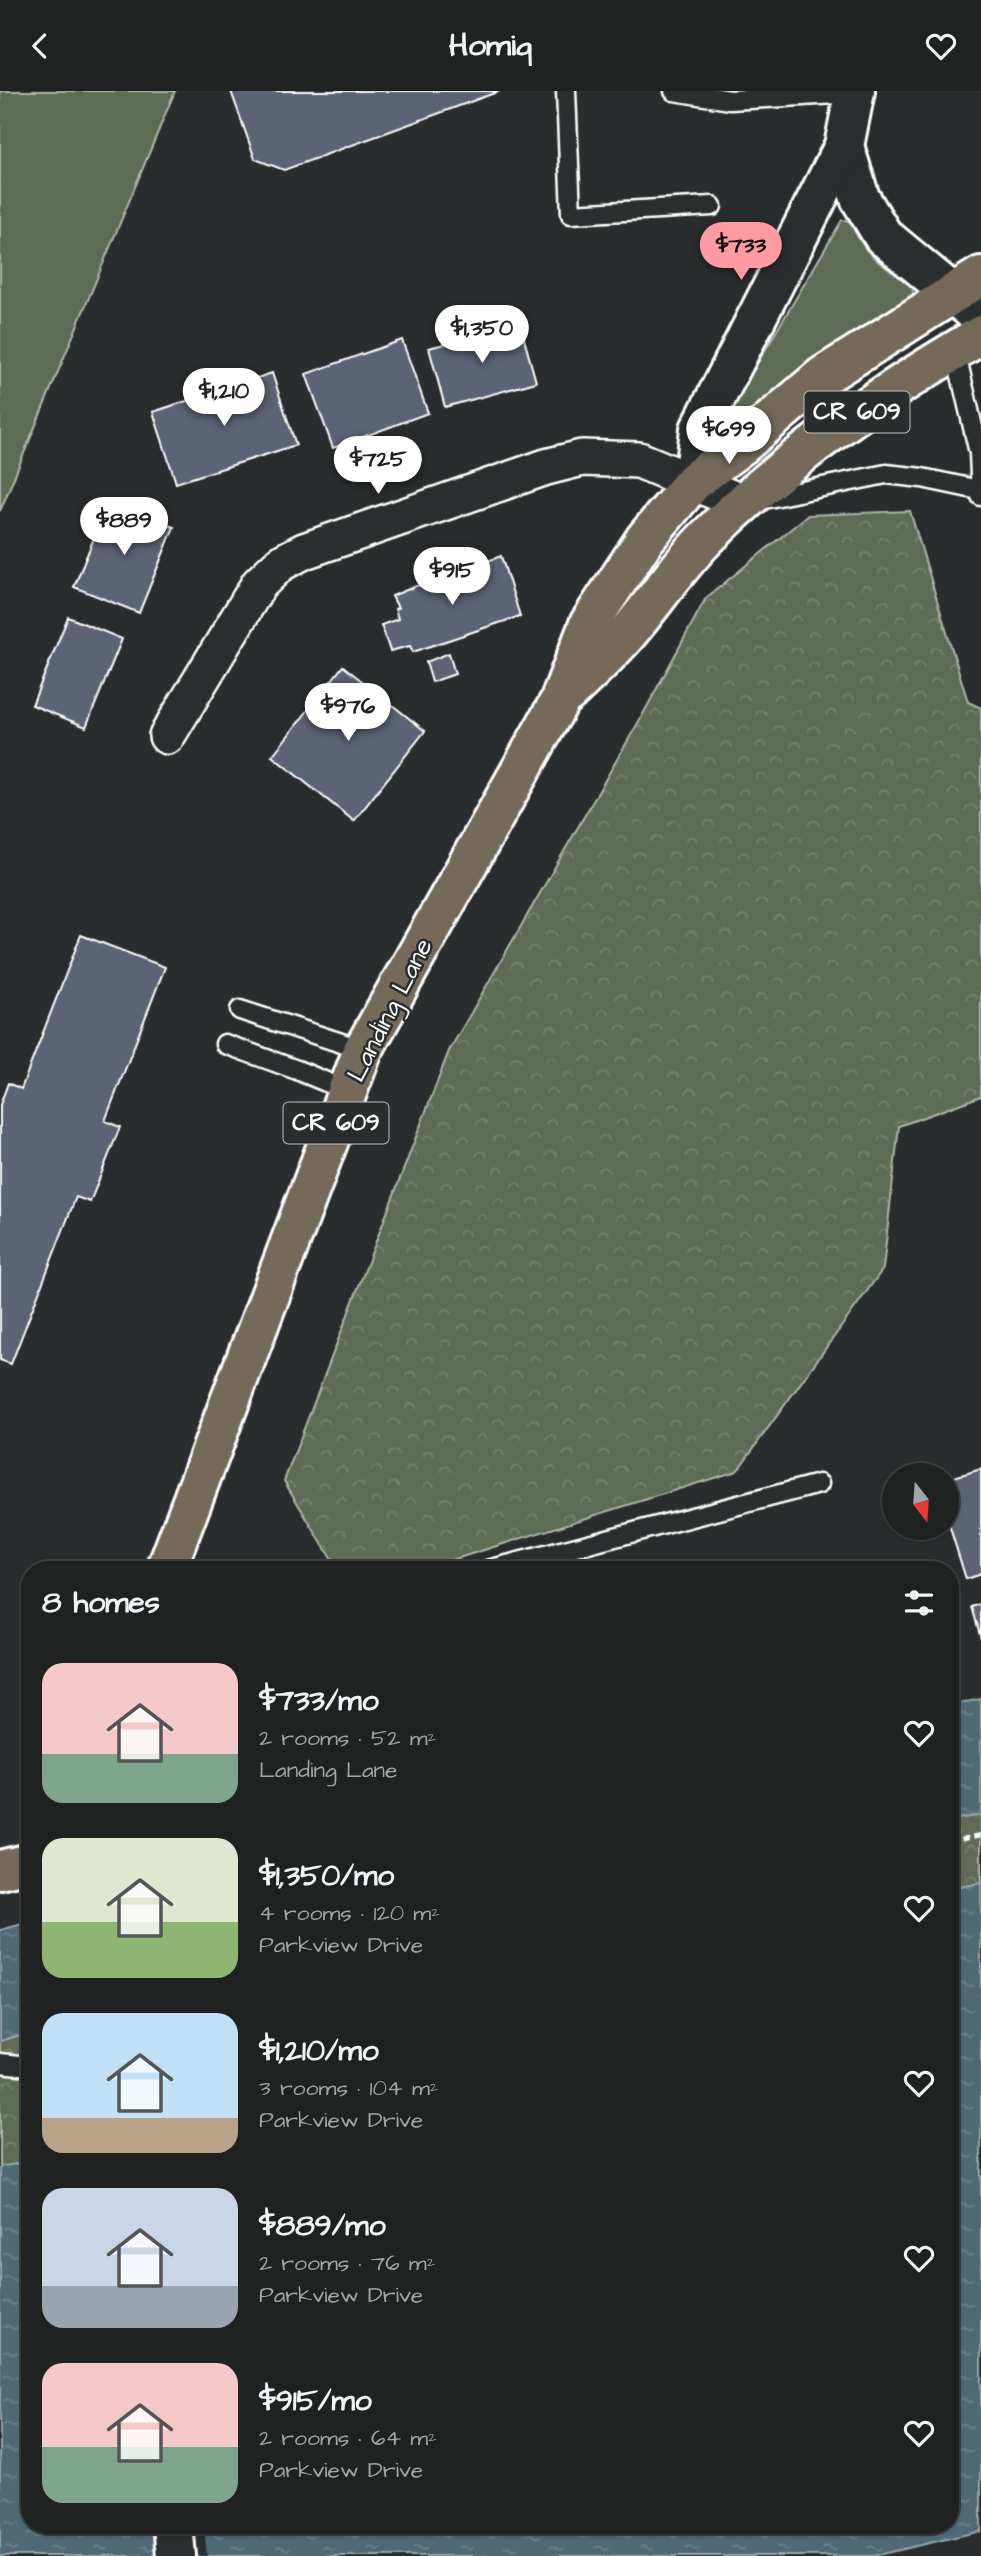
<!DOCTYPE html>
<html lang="en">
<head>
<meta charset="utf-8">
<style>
  body { margin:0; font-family:"Architects Daughter",sans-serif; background:#2d2f2f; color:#f1f3f6; height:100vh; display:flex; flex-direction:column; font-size:26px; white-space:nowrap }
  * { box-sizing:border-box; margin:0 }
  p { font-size:23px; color:#a2a4a5 }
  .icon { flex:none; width:38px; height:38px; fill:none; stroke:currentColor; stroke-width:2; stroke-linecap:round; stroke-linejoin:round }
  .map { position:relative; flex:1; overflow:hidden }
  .side { position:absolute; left:21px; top:1470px; width:938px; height:973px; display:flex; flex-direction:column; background:#202222; border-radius:28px; box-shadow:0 2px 5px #0004,0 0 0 2px #3d3f40 }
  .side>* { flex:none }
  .needle { width:46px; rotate:163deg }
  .buttons { position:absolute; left:882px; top:1372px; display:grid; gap:14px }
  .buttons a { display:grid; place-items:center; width:77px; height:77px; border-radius:50%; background:#202222; box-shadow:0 2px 5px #0004,0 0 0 2px #3d3f40; font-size:35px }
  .price { position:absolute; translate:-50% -60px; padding:0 16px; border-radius:24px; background:#fff; color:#222; font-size:23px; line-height:46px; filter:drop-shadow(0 2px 4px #0008) }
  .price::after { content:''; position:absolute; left:50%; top:42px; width:21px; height:16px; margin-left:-10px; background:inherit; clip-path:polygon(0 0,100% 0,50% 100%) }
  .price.on { background:#ff9aa2; color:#111 }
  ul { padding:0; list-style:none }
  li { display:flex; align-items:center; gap:21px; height:175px; padding:0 21px }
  li span { display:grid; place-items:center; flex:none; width:196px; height:140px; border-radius:21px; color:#555 }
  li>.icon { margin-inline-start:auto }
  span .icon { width:84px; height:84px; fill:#fffc; stroke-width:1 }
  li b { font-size:30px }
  h2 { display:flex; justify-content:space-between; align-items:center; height:84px; padding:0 21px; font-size:30px }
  header { display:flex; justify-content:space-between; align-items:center; height:91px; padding:0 21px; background:#202222; font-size:32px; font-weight:800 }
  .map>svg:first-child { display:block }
  .green { fill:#5e6c54; stroke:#aeb6aa; stroke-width:2 }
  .forest { fill:url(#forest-crowns); stroke:#aeb6aa; stroke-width:2 }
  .water { fill:url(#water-ripples); stroke:#96a6ac; stroke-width:2 }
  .pier { fill:#2a2d2e }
  .building { fill:#5c6475; stroke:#fff; stroke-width:2 }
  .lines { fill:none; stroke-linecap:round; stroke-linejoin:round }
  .lane-casing { stroke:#fff; stroke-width:23 }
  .street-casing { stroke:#fff; stroke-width:40 }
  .secondary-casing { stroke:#fff; stroke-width:44 }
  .primary-casing { stroke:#fff; stroke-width:44 }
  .path { stroke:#fff; stroke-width:4.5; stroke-dasharray:7 5; stroke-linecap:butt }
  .lane { stroke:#2a2d2e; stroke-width:18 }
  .street { stroke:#2a2d2e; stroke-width:35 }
  .secondary { stroke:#2a2d2e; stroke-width:38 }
  .primary { stroke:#746a5a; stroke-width:38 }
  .labels { text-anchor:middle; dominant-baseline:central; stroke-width:5; stroke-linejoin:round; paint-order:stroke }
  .shield { fill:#2a2d2e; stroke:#bfc0c0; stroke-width:2 }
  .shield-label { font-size:24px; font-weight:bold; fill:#fff }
  .street-label { font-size:26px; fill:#fff; stroke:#2a2d2e }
</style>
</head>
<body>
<header><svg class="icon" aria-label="back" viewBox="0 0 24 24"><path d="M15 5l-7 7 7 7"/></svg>Homiq<svg class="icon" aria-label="heart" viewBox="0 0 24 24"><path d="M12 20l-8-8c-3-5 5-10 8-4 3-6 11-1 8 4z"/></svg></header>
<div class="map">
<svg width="981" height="2465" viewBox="0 0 981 2465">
  <defs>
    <pattern id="forest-crowns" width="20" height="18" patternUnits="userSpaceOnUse" patternTransform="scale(1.75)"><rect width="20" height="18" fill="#5e6c54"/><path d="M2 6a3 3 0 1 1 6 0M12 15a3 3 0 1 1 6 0" fill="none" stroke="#76826e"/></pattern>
    <pattern id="water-ripples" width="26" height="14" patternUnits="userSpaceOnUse" patternTransform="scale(1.75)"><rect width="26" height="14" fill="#506b75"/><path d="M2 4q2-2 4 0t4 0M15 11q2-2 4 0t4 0" fill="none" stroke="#6a818a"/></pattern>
  </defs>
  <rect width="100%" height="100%" fill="#2a2d2e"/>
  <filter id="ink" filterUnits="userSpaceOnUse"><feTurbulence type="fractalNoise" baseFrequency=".0143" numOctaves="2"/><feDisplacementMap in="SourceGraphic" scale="14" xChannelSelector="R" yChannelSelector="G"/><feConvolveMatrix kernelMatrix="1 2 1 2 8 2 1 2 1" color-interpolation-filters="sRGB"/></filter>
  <g filter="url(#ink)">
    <g class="green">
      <path d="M0,0h175l-175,420z"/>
      <path d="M842,129l8,1c15,36 32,44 62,64l1,10 -123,85 -42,39 -26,17 -2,-9z"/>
    </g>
    <g class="forest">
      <path d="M910,420l58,191 13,6v388l-82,30 -16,143 -146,202 -317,99h-82l-54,-89 165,-430 193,-335 64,-118 102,-83z"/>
      <path d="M981,1724v68l-31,6v-69z"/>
      <path d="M30,1941v130l-30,6v-127z"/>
    </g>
    <g class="water">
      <path d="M981,1608v116l-31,5v-115z"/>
      <path d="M981,1792v648l-107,25h-874v-389l30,-6v364h920v-636z"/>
      <path d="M30,1831v110l-30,9v-111z"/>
    </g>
    <path class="pier" d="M151,2434h53l3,31h-53z"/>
    <g class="building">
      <path d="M231,0h269l-216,79 -29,-11z"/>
      <path d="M520,233l16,58 -91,25 -16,-59z"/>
      <path d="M402,249l26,73 -95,35 -27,-74z"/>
      <path d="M272,282l24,72 -120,38 -23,-71z"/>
      <path d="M109,410l65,26 -35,86 -65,-26z"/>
      <path d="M501,465l19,60 -107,36 -3,-6 -20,5 -9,-26 17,-6 -3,-10 3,-1 -6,-12 31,-13 5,3 20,-7 -1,-3z"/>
      <path d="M68,526l54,22 -36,88 -54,-22z"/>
      <path d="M449,562l6,21 -23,8 -6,-20z"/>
      <path d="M343,575l82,65 -71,90 -82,-65z"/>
      <path d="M81,844l84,32 -60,154 15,6 -30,75 -14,-5 -65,167 -11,-4v-255l8,-22 13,6z"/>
      <path d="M981,1378v105l-15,5 -19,-61v-39z"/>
      <path d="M981,1513v34l-9,-31z"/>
    </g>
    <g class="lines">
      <defs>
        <g id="lane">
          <path d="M566,0l5,123 141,-8"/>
          <path d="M674,0l56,9 125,-7"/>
          <path d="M955,259l24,103 2,43"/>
          <path d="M759,409l127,-26 36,4 57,12"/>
          <path d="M240,919l123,40"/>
          <path d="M225,953l72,26 51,21"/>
          <path d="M488,1479l331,-86"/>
          <path d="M0,1972l30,3"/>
        </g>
        <path id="street" d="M167,645l92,-152 22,-21 23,-12 242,-84 36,-9 57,2 104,43"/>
        <g id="secondary">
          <path d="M844,55l16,52 23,38 98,81"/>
          <path d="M694,390l6,-52 144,-283 11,-55"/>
          <path d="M173,2434l3,31"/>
        </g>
        <g id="primary">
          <path d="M568,602c17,-16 34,-32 50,-49 31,-33 56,-74 89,-107 83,-82 174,-143 274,-202"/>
          <path d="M166,1479l197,-520 196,-348 30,-78 56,-85 49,-58 48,-36 81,-69 158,-100"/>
          <path d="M0,1779l30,-7"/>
        </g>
      </defs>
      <use href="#lane" class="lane-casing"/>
      <use href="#street" class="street-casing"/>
      <use href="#secondary" class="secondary-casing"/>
      <use href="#primary" class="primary-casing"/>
      <path class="path" d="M950,1751l31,-7"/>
      <use href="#lane" class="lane"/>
      <use href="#street" class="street"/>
      <use href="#secondary" class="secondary"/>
      <use href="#primary" class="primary"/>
    </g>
  </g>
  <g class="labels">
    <g class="shield">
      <rect x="804.5" y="300.5" width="105" height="41" rx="5"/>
      <rect x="283.5" y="1011.5" width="105" height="41" rx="5"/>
    </g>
    <g class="shield-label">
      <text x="857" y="321">CR 609</text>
      <text x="336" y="1032">CR 609</text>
    </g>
    <g class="street-label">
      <text transform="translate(390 919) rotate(-63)">Landing Lane</text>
    </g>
  </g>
</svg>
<div class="buttons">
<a><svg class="needle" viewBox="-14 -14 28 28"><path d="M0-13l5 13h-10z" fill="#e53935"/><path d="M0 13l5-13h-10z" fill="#a2a4a5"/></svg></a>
</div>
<b class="price on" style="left:741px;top:191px">$733</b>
<b class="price" style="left:482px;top:274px">$1,350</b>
<b class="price" style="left:224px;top:337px">$1,210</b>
<b class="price" style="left:729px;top:375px">$699</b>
<b class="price" style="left:378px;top:405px">$725</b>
<b class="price" style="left:124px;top:466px">$889</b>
<b class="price" style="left:452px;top:516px">$915</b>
<b class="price" style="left:348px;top:652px">$976</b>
<section class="side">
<h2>8 homes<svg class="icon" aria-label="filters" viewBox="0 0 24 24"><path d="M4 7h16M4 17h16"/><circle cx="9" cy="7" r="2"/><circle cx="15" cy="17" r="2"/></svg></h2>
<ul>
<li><span style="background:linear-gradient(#f6c9c9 65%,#7fa58c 0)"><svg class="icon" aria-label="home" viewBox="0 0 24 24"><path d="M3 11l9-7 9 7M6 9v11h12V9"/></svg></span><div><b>$733/mo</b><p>2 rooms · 52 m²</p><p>Landing Lane</p></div><svg class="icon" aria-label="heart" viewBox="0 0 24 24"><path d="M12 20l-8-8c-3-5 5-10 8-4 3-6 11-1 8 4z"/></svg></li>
<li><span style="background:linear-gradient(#dfe7d0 60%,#8fb573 0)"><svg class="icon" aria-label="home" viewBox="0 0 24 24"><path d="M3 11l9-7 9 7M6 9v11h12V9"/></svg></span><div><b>$1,350/mo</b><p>4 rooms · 120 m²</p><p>Parkview Drive</p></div><svg class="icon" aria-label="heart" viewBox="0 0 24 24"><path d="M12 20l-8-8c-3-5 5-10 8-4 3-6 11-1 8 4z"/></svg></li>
<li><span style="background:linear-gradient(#bfe0f5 75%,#b9a48a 0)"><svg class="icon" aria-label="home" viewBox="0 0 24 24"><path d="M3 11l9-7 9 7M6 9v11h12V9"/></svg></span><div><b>$1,210/mo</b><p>3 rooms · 104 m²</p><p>Parkview Drive</p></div><svg class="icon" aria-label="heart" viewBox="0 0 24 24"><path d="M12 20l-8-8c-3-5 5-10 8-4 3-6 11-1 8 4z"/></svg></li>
<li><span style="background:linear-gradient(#c9d6e8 70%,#9aa5b1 0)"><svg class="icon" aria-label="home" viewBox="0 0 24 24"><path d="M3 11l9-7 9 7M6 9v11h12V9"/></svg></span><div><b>$889/mo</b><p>2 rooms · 76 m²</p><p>Parkview Drive</p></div><svg class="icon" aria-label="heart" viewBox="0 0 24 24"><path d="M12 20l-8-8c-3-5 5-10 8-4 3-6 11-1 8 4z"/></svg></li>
<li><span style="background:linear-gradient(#f6c9c9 60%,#7fa58c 0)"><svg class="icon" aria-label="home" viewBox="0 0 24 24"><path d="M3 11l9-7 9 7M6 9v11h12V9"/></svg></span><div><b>$915/mo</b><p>2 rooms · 64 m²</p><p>Parkview Drive</p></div><svg class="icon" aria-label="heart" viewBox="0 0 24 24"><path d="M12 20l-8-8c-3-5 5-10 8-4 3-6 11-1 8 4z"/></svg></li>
</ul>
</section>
</div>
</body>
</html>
